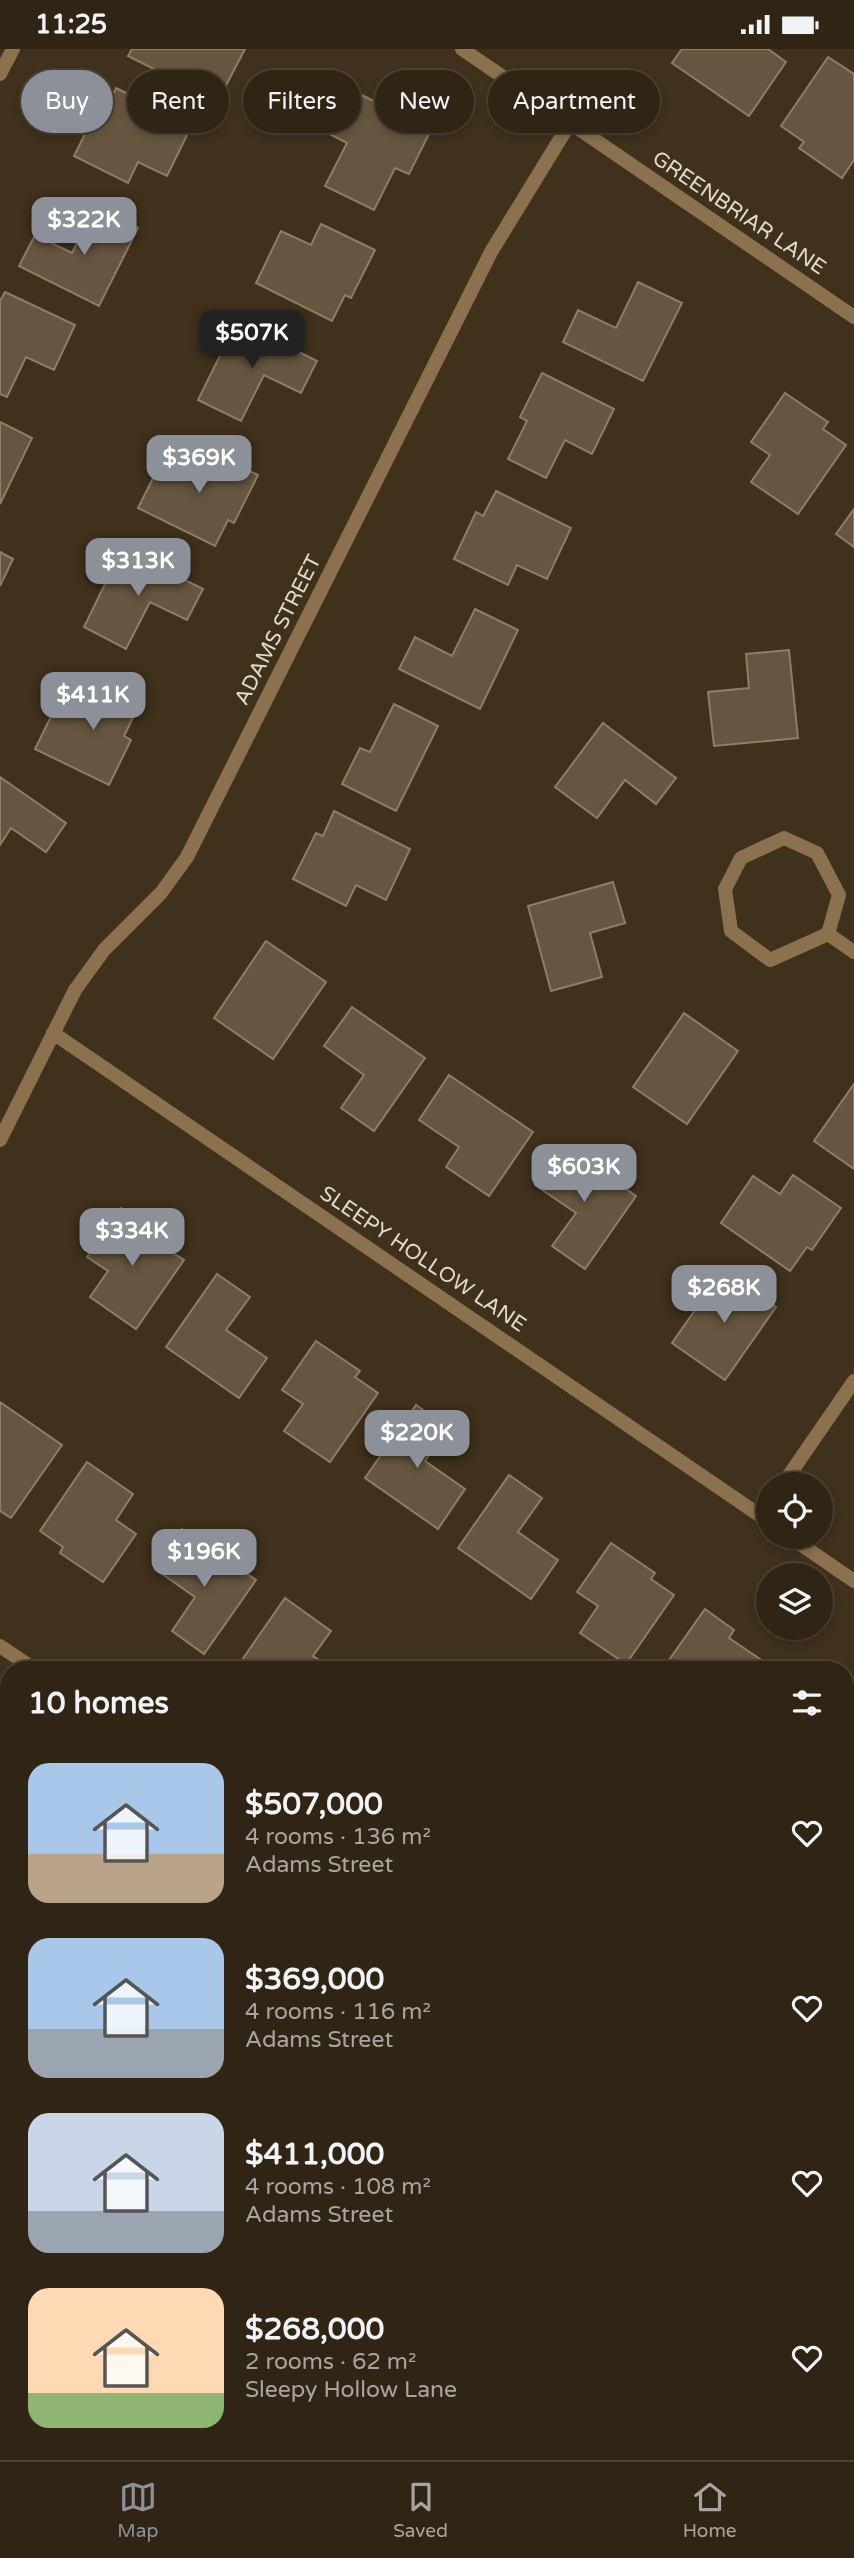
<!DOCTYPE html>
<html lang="en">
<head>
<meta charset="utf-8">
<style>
  body { margin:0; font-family:"Varela Round",sans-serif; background:#3c3122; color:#f1f3f6; height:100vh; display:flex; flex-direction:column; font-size:26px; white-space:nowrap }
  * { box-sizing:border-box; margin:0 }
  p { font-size:23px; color:#a8a5a0 }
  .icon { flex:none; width:38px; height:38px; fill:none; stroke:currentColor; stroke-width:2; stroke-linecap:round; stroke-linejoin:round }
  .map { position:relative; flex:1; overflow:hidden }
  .details { position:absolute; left:0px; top:1612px; width:854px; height:800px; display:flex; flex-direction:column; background:#302515; border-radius:28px 28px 0 0; box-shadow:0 4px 10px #0003,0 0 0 2px #4b4234 }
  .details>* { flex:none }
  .top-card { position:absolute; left:21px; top:21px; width:812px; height:63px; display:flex; gap:14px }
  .buttons { position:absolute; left:756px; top:1423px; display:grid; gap:14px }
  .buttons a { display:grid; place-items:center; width:77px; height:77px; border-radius:50%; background:#302515; box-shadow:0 4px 10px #0003,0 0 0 2px #4b4234; font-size:35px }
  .price { position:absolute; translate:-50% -60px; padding:0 16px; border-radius:14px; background:#8c9099; color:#fff; font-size:23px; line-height:46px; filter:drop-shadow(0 2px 4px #0008) }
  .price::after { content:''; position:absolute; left:50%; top:42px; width:21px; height:16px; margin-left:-10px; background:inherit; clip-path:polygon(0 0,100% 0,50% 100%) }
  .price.selected { background:#222; color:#fff }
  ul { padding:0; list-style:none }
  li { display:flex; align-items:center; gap:21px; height:175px; padding:0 28px }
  li span { display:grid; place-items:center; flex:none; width:196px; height:140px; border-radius:21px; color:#555 }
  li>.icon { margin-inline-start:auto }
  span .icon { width:84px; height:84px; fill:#fffc; stroke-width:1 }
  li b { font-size:30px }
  h2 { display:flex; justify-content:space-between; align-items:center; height:84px; padding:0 28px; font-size:30px }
  .pill { padding:0 24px; border-radius:32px; background:#302515; box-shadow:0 4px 10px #0003,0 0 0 2px #4b4234; font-size:24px; line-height:63px }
  .pill.selected { background:#8c9099; color:#fff }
  .status { display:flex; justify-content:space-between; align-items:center; height:49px; padding:0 35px; background:#302515; direction:ltr }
  .status svg { height:19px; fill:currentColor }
  .tabs { display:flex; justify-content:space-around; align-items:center; height:98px; border-top:2px solid #4b4234; background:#302515; font-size:19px; color:#a8a5a0 }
  .tabs a { display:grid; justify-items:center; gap:4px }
  .tabs .selected { color:#8c9099 }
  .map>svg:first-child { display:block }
  .building { fill:#66563f; stroke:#8f7d66; stroke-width:2 }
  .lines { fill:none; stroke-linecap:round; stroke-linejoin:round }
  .minor { stroke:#8b714d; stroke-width:14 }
  .labels { text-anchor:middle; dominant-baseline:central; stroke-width:7; stroke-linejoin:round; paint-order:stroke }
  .street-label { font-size:21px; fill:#e3d9cd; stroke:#40311c }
</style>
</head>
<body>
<div class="status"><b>11:25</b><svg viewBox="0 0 49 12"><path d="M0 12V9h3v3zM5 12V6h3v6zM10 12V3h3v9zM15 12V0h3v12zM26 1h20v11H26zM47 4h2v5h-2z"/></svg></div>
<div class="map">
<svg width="854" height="2411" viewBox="0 0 854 2411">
  <rect width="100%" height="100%" fill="#40311c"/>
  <g class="building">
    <path d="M132,0h113l-27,52 -90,-45z"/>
    <path d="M682,0h86l18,13 -37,54 -77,-53z"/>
    <path d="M828,8l26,17v86l-12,18 -43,-30 5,-6 -23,-16z"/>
    <path d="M344,37l87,44 -22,44 -14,-6 -21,42 -49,-24 22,-43 -25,-13z"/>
    <path d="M116,39l76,37 -25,51 -29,-14 -10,21 -54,-27 23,-46 7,3z"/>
    <path d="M95,157l43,22 -39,78 -80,-40 16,-31 37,18z"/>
    <path d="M321,175l54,26 -24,48 -6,-3 -13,26 -76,-38 25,-52 30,14z"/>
    <path d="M638,233l44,21 -39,78 -80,-39 15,-32 38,18z"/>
    <path d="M5,243l70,33 -21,45 -28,-13 -19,40 -7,-3v-93z"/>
    <path d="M237,272l80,40 -16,32 -37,-18 -23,46 -43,-21z"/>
    <path d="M542,324l72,36 -22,45 -27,-14 -19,38 -38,-19 19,-38 -7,-4z"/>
    <path d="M785,344l43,29 -5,7 23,16 -48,69 -47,-32 19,-27 -19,-13z"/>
    <path d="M0,373l32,16 -32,66z"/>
    <path d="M204,400l54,26 -24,48 -6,-3 -13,26 -77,-38 26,-52 30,14z"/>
    <path d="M496,442l75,37 -24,51 -30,-14 -9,20 -54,-26 22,-47 7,4z"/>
    <path d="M854,460v38l-18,-13z"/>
    <path d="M122,500l81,40 -16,31 -37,-18 -24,47 -42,-22z"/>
    <path d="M0,503l13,7 -13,27z"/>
    <path d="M475,560l43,21 -38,79 -81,-40 16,-32 37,19z"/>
    <path d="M789,601l9,88 -84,8 -6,-54 41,-4 -3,-34z"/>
    <path d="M104,629l39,19 -19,39 7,4 -22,45 -74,-36 23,-47 28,13z"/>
    <path d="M394,655l44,22 -42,85 -54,-27 18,-36 10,4z"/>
    <path d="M603,674l73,55 -20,26 -31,-24 -28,38 -42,-31z"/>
    <path d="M0,728l66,46 -20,29 -35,-24 -11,17z"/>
    <path d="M334,762l76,38 -24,51 -30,-15 -10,21 -53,-27 23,-46 7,3z"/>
    <path d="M613,833l12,41 -35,10 12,44 -51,14 -23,-85z"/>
    <path d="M266,892l60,41 -53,77 -59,-41z"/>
    <path d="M352,958l73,51 -51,73 -33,-23 23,-33 -40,-29z"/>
    <path d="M684,964l54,38 -51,73 -54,-37z"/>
    <path d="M449,1026l84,57 -44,64 -43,-29 13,-20 -40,-27z"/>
    <path d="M854,1035v85l-40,-28z"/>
    <path d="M563,1096l73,51 -51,73 -33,-23 24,-33 -41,-28z"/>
    <path d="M793,1126l48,33 -29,42 -5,-3 -17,24 -69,-48 32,-47 27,18z"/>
    <path d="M121,1159l44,30 -4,7 23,15 -48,69 -46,-32 18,-26 -21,-14z"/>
    <path d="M723,1221l53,37 -51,73 -53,-37z"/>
    <path d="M217,1225l33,23 -24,33 41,28 -28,40 -73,-51z"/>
    <path d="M316,1292l44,30 -5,6 23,16 -48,69 -46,-31 19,-27 -21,-14z"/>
    <path d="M0,1353l62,43 -51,73 -11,-7z"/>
    <path d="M416,1356l32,23 -23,33 40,28 -27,40 -73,-51z"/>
    <path d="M87,1413l46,32 -17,26 20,14 -33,48 -43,-29 3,-6 -23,-16z"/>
    <path d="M509,1426l33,23 -24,34 40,28 -27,39 -73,-51z"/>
    <path d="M182,1480l74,51 -52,74 -32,-23 23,-34 -40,-28z"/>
    <path d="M611,1494l44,30 -4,6 23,16 -48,69 -46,-31 18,-27 -21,-14z"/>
    <path d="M285,1549l46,33 -18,25 20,13h-92l-4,-2z"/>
    <path d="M705,1560l29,21 -5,8 46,31h-92l-14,-9z"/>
    <path d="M9,1739v98l-9,-6v-79z"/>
    <path d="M0,2021l9,2v63l-9,-2z"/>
    <path d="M44,2403h14l12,8h-31z"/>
  </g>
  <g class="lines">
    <g class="minor">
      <path d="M462,0l392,268"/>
      <path d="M0,25l13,-25"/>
      <path d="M784,789l33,15 22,42 -11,39 -58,26 -39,-29 -6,-42 16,-31z"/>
      <path d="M828,885l26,18"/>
      <path d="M53,984l715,488"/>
      <path d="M0,1091l75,-150 29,-40 57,-57 26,-36 304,-605 79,-129"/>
      <path d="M783,1435l71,-103"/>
      <path d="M790,1488l64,44"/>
      <path d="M0,1597l34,23"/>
      <path d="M845,2176l9,6"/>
      <path d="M0,2257l9,5"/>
      <path d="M223,2403l13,8"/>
    </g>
  </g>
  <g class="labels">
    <g class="street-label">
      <text transform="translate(739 164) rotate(34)">GREENBRIAR LANE</text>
      <text transform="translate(278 581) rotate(-63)">ADAMS STREET</text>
      <text transform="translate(423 1210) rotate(34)">SLEEPY HOLLOW LANE</text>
    </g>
  </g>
</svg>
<div class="buttons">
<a><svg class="icon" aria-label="locate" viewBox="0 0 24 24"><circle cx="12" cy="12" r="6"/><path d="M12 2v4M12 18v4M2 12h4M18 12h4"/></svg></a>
<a><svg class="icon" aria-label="layers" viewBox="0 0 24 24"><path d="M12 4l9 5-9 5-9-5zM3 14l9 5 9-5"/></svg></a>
</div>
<b class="price" style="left:84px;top:208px">$322K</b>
<b class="price selected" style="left:252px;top:321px">$507K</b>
<b class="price" style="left:199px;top:446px">$369K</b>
<b class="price" style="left:138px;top:549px">$313K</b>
<b class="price" style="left:93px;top:683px">$411K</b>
<b class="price" style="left:584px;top:1155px">$603K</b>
<b class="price" style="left:132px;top:1219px">$334K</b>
<b class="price" style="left:724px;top:1276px">$268K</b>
<b class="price" style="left:417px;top:1421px">$220K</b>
<b class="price" style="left:204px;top:1540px">$196K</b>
<div class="top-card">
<a class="pill selected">Buy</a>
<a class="pill">Rent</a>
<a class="pill">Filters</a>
<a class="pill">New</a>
<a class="pill">Apartment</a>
</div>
<section class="details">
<h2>10 homes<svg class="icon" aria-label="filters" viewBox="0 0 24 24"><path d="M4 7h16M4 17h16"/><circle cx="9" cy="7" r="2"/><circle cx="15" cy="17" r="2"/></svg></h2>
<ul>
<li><span style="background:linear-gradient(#a9c7e8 65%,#b9a48a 0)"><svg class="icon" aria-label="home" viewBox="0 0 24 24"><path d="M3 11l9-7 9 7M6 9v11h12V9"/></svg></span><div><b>$507,000</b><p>4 rooms · 136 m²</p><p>Adams Street</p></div><svg class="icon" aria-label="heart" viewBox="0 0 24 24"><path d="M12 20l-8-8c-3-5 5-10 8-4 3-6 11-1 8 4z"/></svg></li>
<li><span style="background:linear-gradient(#a9c7e8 65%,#9aa5b1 0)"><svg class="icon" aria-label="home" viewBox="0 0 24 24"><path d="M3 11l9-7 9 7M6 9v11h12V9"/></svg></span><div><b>$369,000</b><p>4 rooms · 116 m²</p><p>Adams Street</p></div><svg class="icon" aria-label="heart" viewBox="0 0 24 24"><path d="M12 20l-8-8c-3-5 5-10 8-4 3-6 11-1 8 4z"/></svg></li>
<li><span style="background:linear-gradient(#c9d6e8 70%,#9aa5b1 0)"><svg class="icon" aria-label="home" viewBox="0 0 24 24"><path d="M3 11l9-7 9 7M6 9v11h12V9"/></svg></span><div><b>$411,000</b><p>4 rooms · 108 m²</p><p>Adams Street</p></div><svg class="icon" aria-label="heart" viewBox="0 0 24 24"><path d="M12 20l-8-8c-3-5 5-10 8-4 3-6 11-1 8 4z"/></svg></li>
<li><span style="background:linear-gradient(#ffd9b3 75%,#8fb573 0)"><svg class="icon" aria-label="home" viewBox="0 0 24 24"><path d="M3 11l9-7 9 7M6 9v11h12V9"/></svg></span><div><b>$268,000</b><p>2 rooms · 62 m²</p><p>Sleepy Hollow Lane</p></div><svg class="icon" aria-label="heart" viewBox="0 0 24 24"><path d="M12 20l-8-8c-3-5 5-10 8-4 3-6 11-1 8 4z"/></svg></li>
</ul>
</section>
</div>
<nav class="tabs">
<a class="selected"><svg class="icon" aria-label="map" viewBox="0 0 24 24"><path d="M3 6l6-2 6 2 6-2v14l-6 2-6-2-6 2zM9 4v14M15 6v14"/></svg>Map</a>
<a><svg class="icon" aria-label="saved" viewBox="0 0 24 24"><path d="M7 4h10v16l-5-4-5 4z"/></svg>Saved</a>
<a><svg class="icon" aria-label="home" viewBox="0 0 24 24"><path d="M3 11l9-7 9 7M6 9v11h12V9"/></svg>Home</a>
</nav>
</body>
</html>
